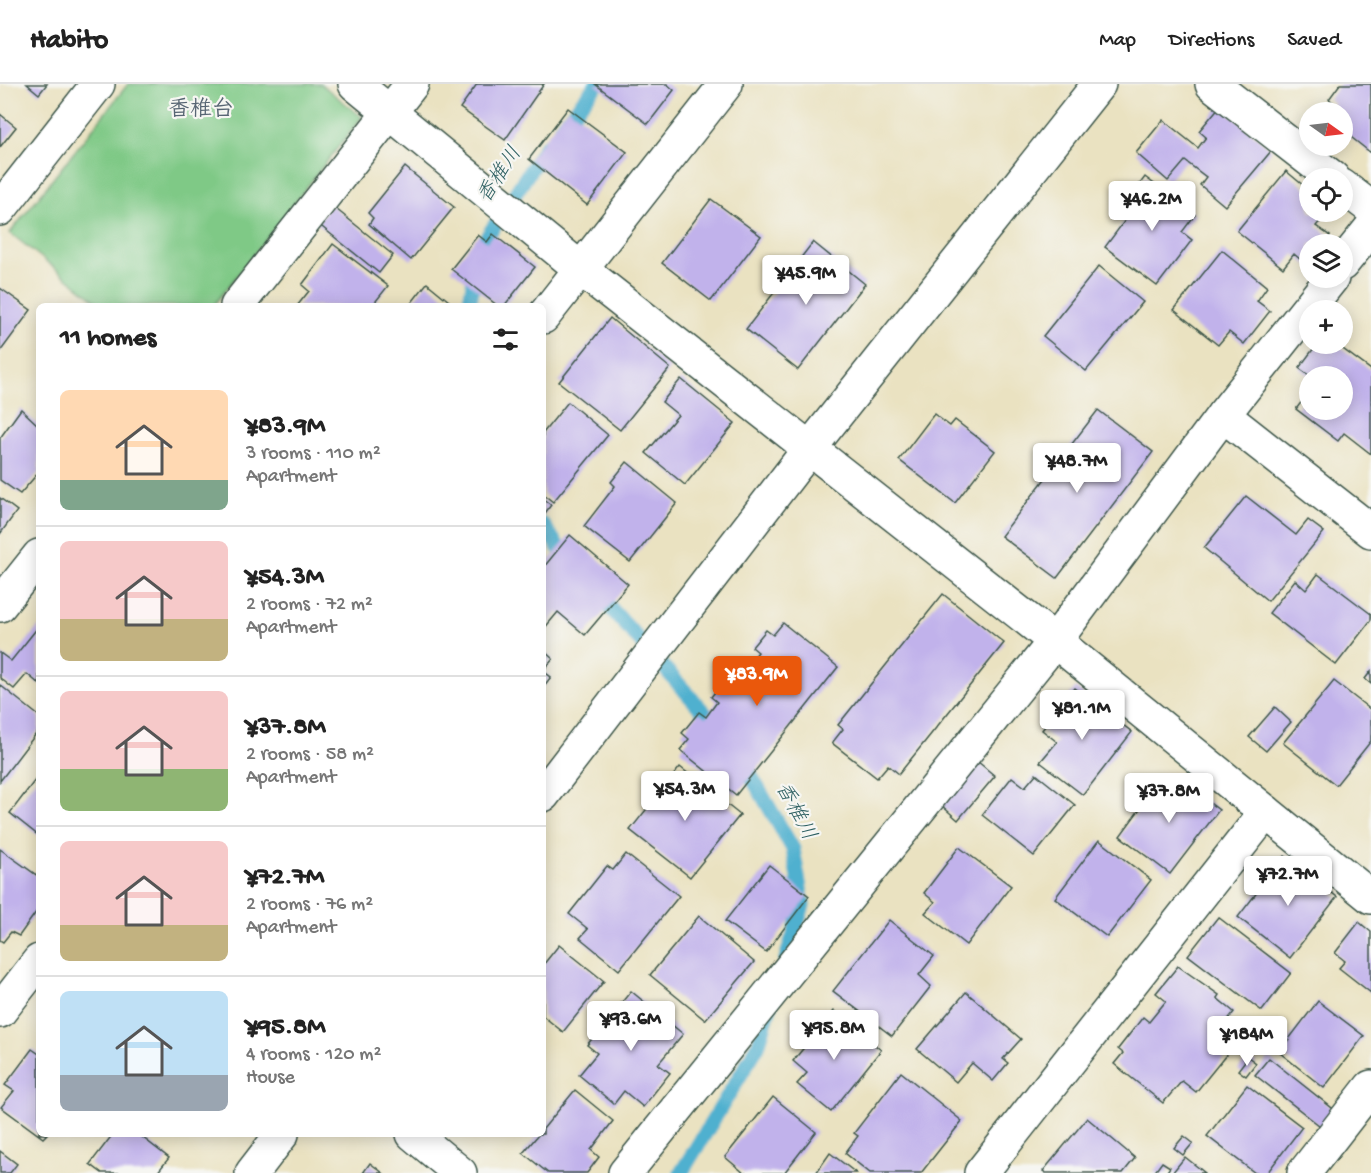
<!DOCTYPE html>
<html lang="en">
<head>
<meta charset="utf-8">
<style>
  body { margin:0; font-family:"Gochi Hand","Klee One",sans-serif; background:#f6f6f6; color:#222; height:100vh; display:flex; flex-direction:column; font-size:22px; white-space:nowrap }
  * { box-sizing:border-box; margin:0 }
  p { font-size:20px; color:#767676 }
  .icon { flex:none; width:33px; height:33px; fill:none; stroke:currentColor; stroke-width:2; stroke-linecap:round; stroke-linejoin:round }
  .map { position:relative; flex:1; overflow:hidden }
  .details { position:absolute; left:36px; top:219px; width:510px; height:834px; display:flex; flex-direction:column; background:#fff; border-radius:9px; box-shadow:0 3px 15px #0003 }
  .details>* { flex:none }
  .needle { width:39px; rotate:104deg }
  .controls { position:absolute; left:1299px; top:18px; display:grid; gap:12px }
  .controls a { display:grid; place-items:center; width:54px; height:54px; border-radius:50%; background:#fff; box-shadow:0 3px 15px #0003; font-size:30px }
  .price { position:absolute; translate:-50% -51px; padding:0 14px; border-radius:6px; background:#fff; color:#222; font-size:20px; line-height:39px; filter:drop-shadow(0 2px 3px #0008) }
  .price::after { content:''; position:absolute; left:50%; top:36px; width:18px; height:14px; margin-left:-9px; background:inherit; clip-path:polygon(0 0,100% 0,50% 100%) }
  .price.current { background:#ea580c; color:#fff }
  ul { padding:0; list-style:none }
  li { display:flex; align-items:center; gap:18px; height:150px; padding:0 24px }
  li+li { border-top:2px solid #e0e0e0 }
  li span { display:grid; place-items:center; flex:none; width:168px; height:120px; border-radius:9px; color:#555 }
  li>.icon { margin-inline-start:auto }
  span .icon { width:72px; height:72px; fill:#fffc; stroke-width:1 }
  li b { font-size:26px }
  h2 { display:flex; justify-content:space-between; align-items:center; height:72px; padding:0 24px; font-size:26px }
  header { display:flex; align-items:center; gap:36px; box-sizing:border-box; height:84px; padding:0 30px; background:#fff; border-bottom:2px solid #e0e0e0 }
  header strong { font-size:28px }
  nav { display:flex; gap:33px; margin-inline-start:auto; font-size:21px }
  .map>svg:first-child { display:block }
  .green { fill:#7fc986; stroke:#4f835d; stroke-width:1.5 }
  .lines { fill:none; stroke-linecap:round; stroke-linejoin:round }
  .stream { stroke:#50b0cf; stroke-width:15 }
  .building { fill:#c1b2eb }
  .street-casing { stroke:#3d5649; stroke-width:36 }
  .secondary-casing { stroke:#3d5649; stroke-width:36 }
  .street { stroke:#fff; stroke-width:33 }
  .secondary { stroke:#fff; stroke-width:33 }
  .labels { text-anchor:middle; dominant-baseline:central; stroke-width:4.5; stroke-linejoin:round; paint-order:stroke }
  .water-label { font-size:21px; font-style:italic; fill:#2e6062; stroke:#f6f6f2 }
  .quarter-label { font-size:22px; font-weight:bold; fill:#586674; stroke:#f6f6f2 }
</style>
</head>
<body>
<header>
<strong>Habito</strong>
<nav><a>Map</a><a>Directions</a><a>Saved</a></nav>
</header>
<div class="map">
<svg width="1371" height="1089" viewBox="0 0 1371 1089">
  <rect width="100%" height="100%" fill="#f6f6f2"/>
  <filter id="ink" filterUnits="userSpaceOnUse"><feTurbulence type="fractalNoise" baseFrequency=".0167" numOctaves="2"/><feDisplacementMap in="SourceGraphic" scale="12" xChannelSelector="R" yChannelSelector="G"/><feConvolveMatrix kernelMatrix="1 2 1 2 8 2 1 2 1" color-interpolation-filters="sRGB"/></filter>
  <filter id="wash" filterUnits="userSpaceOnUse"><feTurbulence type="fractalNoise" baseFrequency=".008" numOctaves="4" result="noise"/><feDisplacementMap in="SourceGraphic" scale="24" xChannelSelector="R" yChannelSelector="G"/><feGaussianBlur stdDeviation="1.35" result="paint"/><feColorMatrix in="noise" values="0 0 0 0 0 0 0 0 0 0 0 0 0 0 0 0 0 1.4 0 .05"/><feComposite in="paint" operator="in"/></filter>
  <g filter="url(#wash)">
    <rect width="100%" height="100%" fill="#eae2c1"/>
    <path class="green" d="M128,0h193l41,33 -149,189h-110l-93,-73z"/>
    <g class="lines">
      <g class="stream">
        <path d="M561,44l36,-44"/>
        <path d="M469,222l11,-58 66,-102"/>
        <path d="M543,441l27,39"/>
        <path d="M597,509l114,127 6,-4 4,7"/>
        <path d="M742,676l51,89 10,56 -17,54"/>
        <path d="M681,1089l77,-127 12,-39"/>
      </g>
    </g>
    <g id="blocks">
      <g class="building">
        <path d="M27,0h20l-8,10z"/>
        <path d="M477,0h67l-39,56 -45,-32z"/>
        <path d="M595,0h72l7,6 -26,34z"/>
        <path d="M1340,0h31v69l-29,-23v-18h-16l8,-9 -5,-4z"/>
        <path d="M1220,22l52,44 -47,56 -25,-21 6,-8 -21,-16 -17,20 -32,-28 27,-33 35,28 8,-11 -7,-6z"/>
        <path d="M568,24l59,44 -40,53 -58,-46z"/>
        <path d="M0,30l16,13 -16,20z"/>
        <path d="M405,83l49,40 -43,53 -42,-36 4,-6 -5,-5z"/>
        <path d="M1286,87l24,20v21h18l-12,14 14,10 -7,8h-13l-3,21 -13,-11 -11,14 -46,-37z"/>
        <path d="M1145,93l50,38 -13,17 10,8 -35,46 -52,-39 27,-36 -8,-6z"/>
        <path d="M711,115l50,37 -50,65 -49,-38z"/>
        <path d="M331,121l62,50 -14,18 -62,-50z"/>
        <path d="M493,150l42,33 -31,39h-6l-47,-37 27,-34 9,7z"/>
        <path d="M813,158l52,42 -67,86 -52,-41z"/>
        <path d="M333,160l55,42 -16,20h-75l12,-15 -7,-6z"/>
        <path d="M1222,166l45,37 -10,14 13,10 -26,33 -15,-12 -11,13 -44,-35z"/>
        <path d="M1099,182l44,36 -57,69 -43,-35z"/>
        <path d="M427,199l28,23h-46z"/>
        <path d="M0,204l31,22 -31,42z"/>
        <path d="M610,234l60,50 -50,62 -61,-48z"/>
        <path d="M1317,260h19l35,26v84l-27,-21 -6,8 -42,-32 14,-18v19h32v-34h-32l-11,-8z"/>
        <path d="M681,295l54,44 -50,62 -39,-32 32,-38 -16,-13z"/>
        <path d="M568,318l40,33 -55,67 -10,-8v-61z"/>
        <path d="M21,325l18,17v46l-19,22 -20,-14v-42z"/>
        <path d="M1098,326l55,42 -96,126 -56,-42z"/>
        <path d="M934,330l16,12 5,-6 40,31 -40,52 -56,-43z"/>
        <path d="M627,378l50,41 -47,59 -46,-36 31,-40 -4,-4z"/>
        <path d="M1246,412l50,39 12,-15 16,12 -56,69 -64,-53z"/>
        <path d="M0,414l17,13 -17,23z"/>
        <path d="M543,415l8,6 -8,11z"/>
        <path d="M570,451l58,49 -43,51 -27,-23 -15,18v-62z"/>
        <path d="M1318,490l53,40v6l-35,45 -67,-52 26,-33 11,10z"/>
        <path d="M943,510l61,49 -105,131 -11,-9 -11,13 -45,-35 11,-14 -5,-4z"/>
        <path d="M783,539l55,44 -102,128 -56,-45 9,-11 -7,-6 17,-21 7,5 11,-15 -6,-5 28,-35 7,5 12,-15 -6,-5 14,-17 7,5z"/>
        <path d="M39,542v58l-12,-10 -13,15 -14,-11v-25l11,8z"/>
        <path d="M543,566l10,9 -10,12 8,6 -8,10z"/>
        <path d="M1371,587v13l-6,-5z"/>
        <path d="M1334,597l37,29v31l-35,44 -53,-42z"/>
        <path d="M0,601l39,31v14l-39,51z"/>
        <path d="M1075,604l57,44 -49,63 -43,-33 17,-20 -15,-12z"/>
        <path d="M1275,623l16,15 -25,29 -17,-14z"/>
        <path d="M977,677l18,15 -37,44 -17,-15z"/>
        <path d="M680,683l60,48 -50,62 -60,-47z"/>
        <path d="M1036,690l39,31 -41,51 -52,-41 30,-38 13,10z"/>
        <path d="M39,691v61l-29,-23z"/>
        <path d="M1175,693l44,33 -49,64 -50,-38 41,-56 8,6z"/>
        <path d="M1099,756l52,40 -44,57 -52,-39z"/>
        <path d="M959,763l52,39 -45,59 -41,-32 10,-11 -11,-9z"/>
        <path d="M0,765l39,28v31l-20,28 -8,-4 -8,10 -3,-2z"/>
        <path d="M626,770l53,42 -60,74 -39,-32 8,-9 -19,-15 38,-48 6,4z"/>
        <path d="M1285,772l52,41 -47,61 -52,-41z"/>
        <path d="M769,781l40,31 -43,56 -41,-31z"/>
        <path d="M699,832l55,46 -49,58 -55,-45z"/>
        <path d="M1218,833l73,56 -29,38 -74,-56z"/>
        <path d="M889,836l45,36 -15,19 12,11 -39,50 -59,-45z"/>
        <path d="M1359,838l12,10v61l-32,-25 6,-7 -10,-8z"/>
        <path d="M559,861l45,36 -41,51 -20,-16v-51z"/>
        <path d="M1178,882l41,29 -2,3 17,14 -11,14 16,13 -43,53 -14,-11 -19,22 -49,-39 9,-11 -5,-4 25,-32 6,5 17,-21 -10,-8z"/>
        <path d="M631,907l52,43 -25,30 12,9 -27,34 -19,-16 -10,13 -35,-29 18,-22 -10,-8z"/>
        <path d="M966,908l55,47 -18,20 5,4 -15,18 -21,-18 -16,19 -39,-33z"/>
        <path d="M1318,917l46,35 -40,52 -45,-36z"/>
        <path d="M834,927l47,39 -50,62 -34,-28 10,-11 -14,-12z"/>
        <path d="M32,965l7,5v80h8l-4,4 -42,-31 13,-16 -9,-6z"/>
        <path d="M1248,973l8,6 -10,13 -8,-6z"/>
        <path d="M1269,974l68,54 -13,17 -69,-54z"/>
        <path d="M901,988l61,49 -41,52h-51l-25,-20 13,-17 -4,-3z"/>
        <path d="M1247,1001l55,42 -35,46h-12l-48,-37z"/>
        <path d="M575,1006l38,31 -22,29 8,7 -12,16h-39l-25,-20 16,-19h4v-5z"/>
        <path d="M773,1013l43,35 -32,41h-40l-19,-16z"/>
        <path d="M1087,1034l48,40 -12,15h-77l-3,-2z"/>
        <path d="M113,1050h25l31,24 -12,15h-55l-12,-9z"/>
        <path d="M1184,1052l9,7 -10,12 -9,-7z"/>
        <path d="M0,1067l17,13 -7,9h-10z"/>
        <path d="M830,1069l26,20h-40z"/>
        <path d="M1185,1073l20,16h-33z"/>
        <path d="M1162,1078l8,5 -4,6h-12z"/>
        <path d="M370,1079l13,10h-20z"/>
      </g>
    </g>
  </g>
  <g filter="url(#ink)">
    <use href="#blocks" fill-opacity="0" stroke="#3d5649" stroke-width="1.5"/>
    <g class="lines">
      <defs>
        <g id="street">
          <path d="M355,0l226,185 474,372 316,256"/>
          <path d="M1212,0l121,94"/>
          <path d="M1342,102l29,22"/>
          <path d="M0,125l98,-125"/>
          <path d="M1342,180l29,-36"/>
          <path d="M237,222l175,-222"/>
          <path d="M543,233l183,-233"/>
          <path d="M1223,331l148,116"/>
          <path d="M0,521l39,-49"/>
          <path d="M0,927l39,-50"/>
          <path d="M413,1050l47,39"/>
          <path d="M625,1089l430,-532 168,-226 109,-137"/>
          <path d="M981,1089l285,-361"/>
          <path d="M1304,1089l67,-86"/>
        </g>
        <g id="secondary">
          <path d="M543,711l267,-347 289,-364"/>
          <path d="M252,1089l30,-39"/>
        </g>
      </defs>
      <use href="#street" class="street-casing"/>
      <use href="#secondary" class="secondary-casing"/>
      <use href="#street" class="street"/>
      <use href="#secondary" class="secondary"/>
    </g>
  </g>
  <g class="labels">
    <g class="water-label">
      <text transform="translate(501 92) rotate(-57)">香椎川</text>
      <text transform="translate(794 728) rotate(62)">香椎川</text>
    </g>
    <g class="quarter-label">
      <text x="201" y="27">香椎台</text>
    </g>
  </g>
</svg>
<div class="controls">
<a><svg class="needle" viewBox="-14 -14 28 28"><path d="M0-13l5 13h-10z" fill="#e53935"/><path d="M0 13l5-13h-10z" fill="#767676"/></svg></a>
<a><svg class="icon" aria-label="locate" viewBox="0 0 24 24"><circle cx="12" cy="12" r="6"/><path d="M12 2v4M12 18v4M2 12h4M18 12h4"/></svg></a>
<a><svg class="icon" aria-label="layers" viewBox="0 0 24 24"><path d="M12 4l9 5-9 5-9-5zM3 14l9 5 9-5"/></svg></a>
<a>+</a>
<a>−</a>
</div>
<b class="price" style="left:1152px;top:148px">¥46.2M</b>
<b class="price" style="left:806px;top:222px">¥45.9M</b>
<b class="price" style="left:1077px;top:410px">¥48.7M</b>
<b class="price current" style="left:757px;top:623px">¥83.9M</b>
<b class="price" style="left:1082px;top:657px">¥81.1M</b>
<b class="price" style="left:685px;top:738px">¥54.3M</b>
<b class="price" style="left:1169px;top:740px">¥37.8M</b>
<b class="price" style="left:1288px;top:823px">¥72.7M</b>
<b class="price" style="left:631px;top:968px">¥93.6M</b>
<b class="price" style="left:834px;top:977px">¥95.8M</b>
<b class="price" style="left:1247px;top:983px">¥184M</b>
<section class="details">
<h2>11 homes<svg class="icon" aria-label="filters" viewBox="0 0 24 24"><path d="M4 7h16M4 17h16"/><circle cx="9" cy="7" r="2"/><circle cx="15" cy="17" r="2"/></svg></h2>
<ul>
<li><span style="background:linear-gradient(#ffd9b3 75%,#7fa58c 0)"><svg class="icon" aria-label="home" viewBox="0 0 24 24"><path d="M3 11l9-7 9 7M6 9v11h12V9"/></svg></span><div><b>¥83.9M</b><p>3 rooms · 110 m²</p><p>Apartment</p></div></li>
<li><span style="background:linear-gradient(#f6c9c9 65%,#c2b280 0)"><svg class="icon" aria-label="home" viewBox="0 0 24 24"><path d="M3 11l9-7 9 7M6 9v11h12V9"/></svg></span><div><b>¥54.3M</b><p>2 rooms · 72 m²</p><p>Apartment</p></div></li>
<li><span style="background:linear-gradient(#f6c9c9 65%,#8fb573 0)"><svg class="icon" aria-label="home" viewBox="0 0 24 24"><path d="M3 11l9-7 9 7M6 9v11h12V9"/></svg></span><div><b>¥37.8M</b><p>2 rooms · 58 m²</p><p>Apartment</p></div></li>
<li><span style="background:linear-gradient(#f6c9c9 70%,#c2b280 0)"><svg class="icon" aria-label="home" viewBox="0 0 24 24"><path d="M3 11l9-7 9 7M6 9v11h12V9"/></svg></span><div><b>¥72.7M</b><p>2 rooms · 76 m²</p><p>Apartment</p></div></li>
<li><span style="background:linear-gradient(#bfe0f5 70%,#9aa5b1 0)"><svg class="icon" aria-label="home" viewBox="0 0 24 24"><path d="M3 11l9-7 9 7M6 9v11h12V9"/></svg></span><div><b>¥95.8M</b><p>4 rooms · 120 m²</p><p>House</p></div></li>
</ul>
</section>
</div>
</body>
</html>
